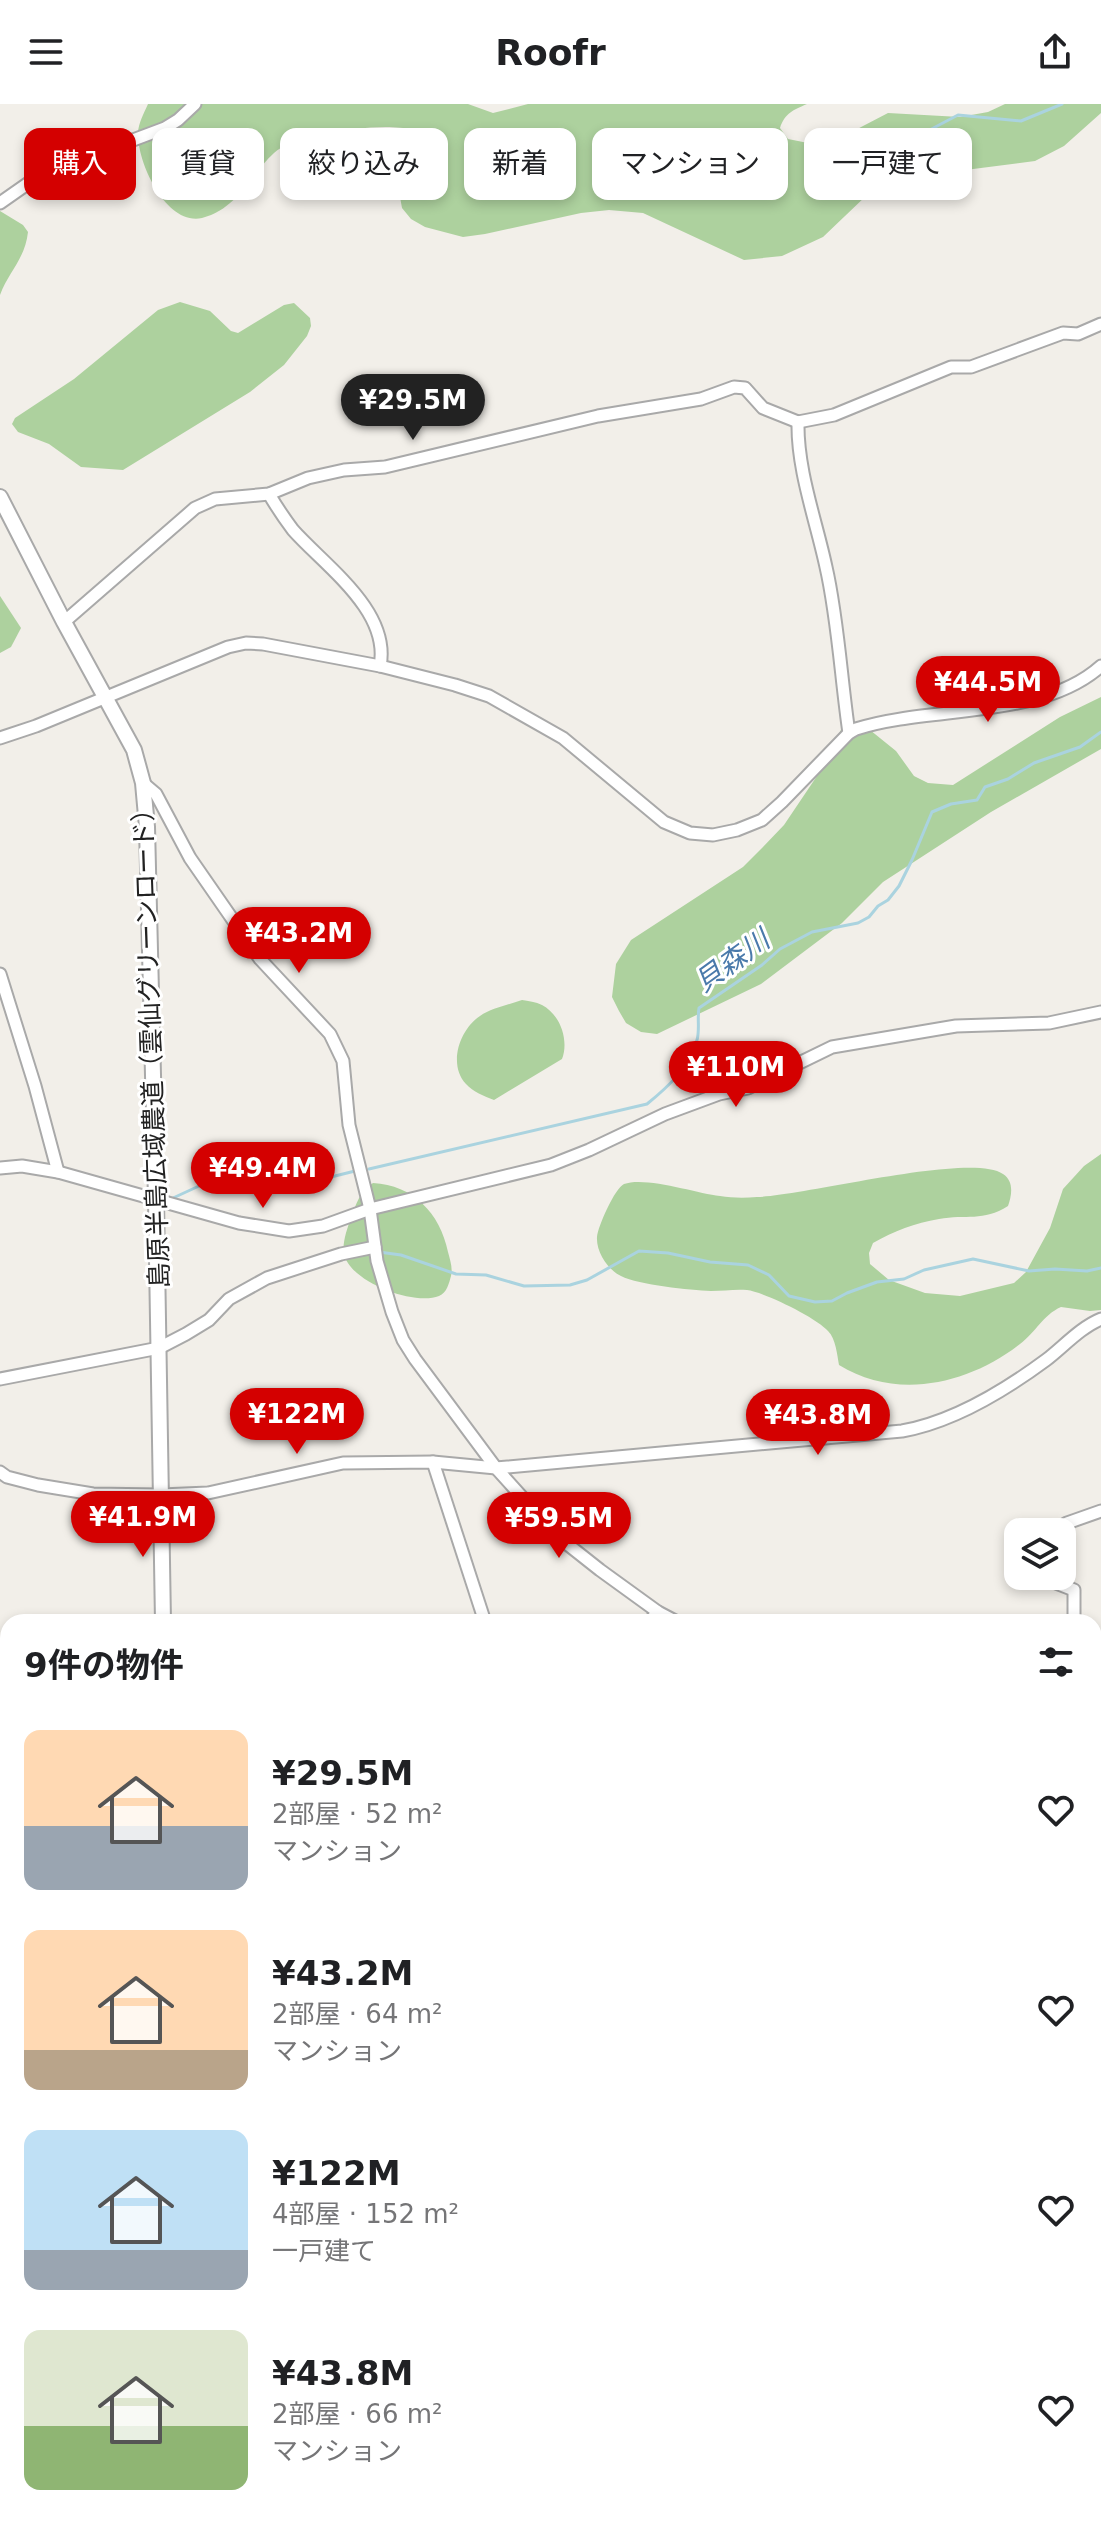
<!DOCTYPE html>
<html lang="ja">
<head>
<meta charset="utf-8">
<style>
  body { margin:0; font-family:"DejaVu Sans","Noto Sans JP",sans-serif; background:#f2f2f2; color:#202124; height:100vh; display:flex; flex-direction:column; font-size:30px; white-space:nowrap }
  * { box-sizing:border-box; margin:0 }
  p { font-size:26px; color:#757577 }
  .icon { flex:none; width:44px; height:44px; fill:none; stroke:currentColor; stroke-width:2; stroke-linecap:round; stroke-linejoin:round }
  .map { position:relative; flex:1; overflow:hidden }
  .panel { position:absolute; left:0px; top:1510px; width:1102px; height:912px; display:flex; flex-direction:column; background:#fff; border-radius:24px 24px 0 0; box-shadow:0 4px 12px #0003 }
  .panel>* { flex:none }
  .hud { position:absolute; left:24px; top:24px; width:1054px; height:72px; display:flex; gap:16px }
  .fabs { position:absolute; left:1004px; top:1414px; display:grid; gap:16px }
  .fabs a { display:grid; place-items:center; width:72px; height:72px; border-radius:16px; background:#fff; box-shadow:0 4px 12px #0003; font-size:40px }
  .price { position:absolute; translate:-50% -68px; padding:0 18px; border-radius:28px; background:#d40000; color:#fff; font-size:26px; line-height:52px; filter:drop-shadow(0 2px 4px #0008) }
  .price::after { content:''; position:absolute; left:50%; top:48px; width:24px; height:18px; margin-left:-12px; background:inherit; clip-path:polygon(0 0,100% 0,50% 100%) }
  .price.selected { background:#222; color:#fff }
  ul { padding:0; list-style:none }
  li { display:flex; align-items:center; gap:24px; height:200px; padding:0 24px }
  li span { display:grid; place-items:center; flex:none; width:224px; height:160px; border-radius:16px; color:#555 }
  li>.icon { margin-inline-start:auto }
  span .icon { width:96px; height:96px; fill:#fffc; stroke-width:1 }
  li b { font-size:34px }
  h2 { display:flex; justify-content:space-between; align-items:center; height:96px; padding:0 24px; font-size:34px }
  .tag { padding:0 28px; border-radius:16px; background:#fff; box-shadow:0 4px 12px #0003; font-size:28px; line-height:72px }
  .tag.selected { background:#d40000; color:#fff }
  header { display:flex; justify-content:space-between; align-items:center; height:104px; padding:0 24px; background:#fff; font-size:36px; font-weight:700 }
  .map>svg:first-child { display:block }
  .forest { fill:#add19e }
  .lines { fill:none; stroke-linecap:round; stroke-linejoin:round }
  .stream { stroke:#aad3df; stroke-width:3 }
  .river { stroke:#aad3df; stroke-width:18 }
  .minor-casing { stroke:#a9a9a9; stroke-width:15 }
  .tertiary-casing { stroke:#a9a9a9; stroke-width:18 }
  .minor { stroke:#fff; stroke-width:11 }
  .tertiary { stroke:#fff; stroke-width:14 }
  .labels { text-anchor:middle; dominant-baseline:central; stroke-width:6; stroke-linejoin:round; paint-order:stroke }
  .street-label { font-size:26px; fill:#222; stroke:#fff }
  .water-label { font-size:28px; font-style:italic; fill:#4a7aab; stroke:#fff }
</style>
</head>
<body>
<header><svg class="icon" aria-label="menu" viewBox="0 0 24 24"><path d="M4 6h16M4 12h16M4 18h16"/></svg>Roofr<svg class="icon" aria-label="share" viewBox="0 0 24 24"><path d="M12 15V3M7 8l5-5 5 5M5 13v7h14v-7"/></svg></header>
<div class="map">
<svg width="1101" height="2422" viewBox="0 0 1101 2422">
  <rect width="100%" height="100%" fill="#f2efe9"/>
  <g class="forest">
    <path d="M148,0h320l25,9 35,-9h279c-14,6 -22,9 -27,24l8,11 30,6 22,-7 48,-25 72,4 28,-5 17,-8h96v9l-37,33 -29,15 -93,12 -35,-1 -20,8 -20,15 -44,42 -41,19 -38,4 -101,-47 -34,-3 -28,3 -96,21 -22,3 -38,-10 -14,-8 -9,-11 -2,-11 14,-46 1,-10 -4,-11c-26,-9 -117,4 -137,23 -24,22 -36,56 -72,65 -36,8 -65,-56 -64,-85 0,-9 6,-20 10,-29z"/>
    <path d="M0,107l23,14 5,7c-3,27 -19,39 -28,63z"/>
    <path d="M180,198l30,9 21,20 7,2 46,-28 10,-2 16,15 1,8 -4,10 -23,29 -34,27 -127,78 -42,-3 -32,-23 -31,-12 -6,-8 3,-6 59,-39 84,-69z"/>
    <path d="M0,492l21,32 -10,19 -11,6z"/>
    <path d="M1101,593v52l-110,63 -108,70 -41,41 -81,61 -104,50 -16,-2 -15,-9 -7,-12 -7,-14 4,-33 15,-24 112,-73 19,-19 22,-23 33,-49 26,-50 27,4 26,21 18,25 14,7 25,2 107,-68z"/>
    <path d="M522,896c6,1 14,2 20,5 19,10 27,36 20,54l-68,41c-10,-4 -21,-8 -28,-16 -18,-19 -7,-54 14,-68 12,-8 28,-11 42,-16z"/>
    <path d="M1101,1050v156l-11,1 -29,-4c-18,8 -25,25 -41,37 -51,40 -123,57 -181,21 -2,-10 -3,-26 -11,-34 -11,-13 -64,-39 -81,-41 -12,-1 -24,1 -36,1 -21,-1 -72,-6 -90,-15 -13,-6 -25,-24 -24,-39 1,-11 18,-49 27,-53 21,-8 72,9 96,12 12,2 25,2 37,1 48,-1 213,-45 246,-23 11,7 9,21 5,32 -25,16 -42,8 -69,13 -24,4 -45,12 -66,24l-4,10 1,11 19,16 36,13 35,3 54,-13 12,-11 24,-44 13,-39 21,-23z"/>
    <path d="M373,1079c40,2 67,30 75,69 2,8 5,16 3,24 -2,7 -4,17 -12,20 -25,10 -89,-14 -95,-42 -2,-11 3,-25 7,-36 5,-14 9,-27 22,-35z"/>
    <path d="M1101,1656v106l-7,6v-110z"/>
    <path d="M8,1823v122l-8,5v-123z"/>
    <path d="M1094,2066l7,6v87l-7,-4z"/>
    <path d="M8,2232v56l-8,2v-57z"/>
    <path d="M15,2414h643l-16,8h-635z"/>
  </g>
  <g class="lines">
    <g class="stream">
      <path d="M849,93l56,-54 53,-28 63,6 41,-17"/>
      <path d="M369,1065l278,-65c21,-17 42,-36 50,-64 3,-10 0,-22 2,-32l63,-43 18,-16 32,-17 46,-9 11,-6 9,-11 10,-6 11,-14 13,-26 20,-48 19,-8 26,-4 8,-13 23,-8 26,-16 46,-16 21,-15"/>
      <path d="M173,1094l26,-12 52,-10 60,6 44,-11"/>
      <path d="M379,1148l22,3 55,19 30,1 38,11 46,-1 17,-5 52,-29 29,2 42,9 38,3 21,10 20,21 26,6 17,-1 15,-8 30,-11 27,-3 20,-9 49,-11 56,12 26,-2 32,2 14,-3"/>
    </g>
    <g class="river">
      <path d="M0,1801l8,-7"/>
      <path d="M1094,2231l7,-2"/>
    </g>
    <defs>
      <g id="minor">
        <path d="M0,99l40,-28 125,-47 13,-8 17,-16"/>
        <path d="M798,318c-1,48 18,98 28,145 12,52 15,112 23,166"/>
        <path d="M269,390c7,12 15,24 24,36 32,36 98,81 87,136"/>
        <path d="M64,518l131,-114 20,-9 54,-5 39,-16 36,-8 41,-3 213,-51 103,-17 33,-12 11,1 18,20 35,14 36,-7 117,-48h20l92,-34 15,1 23,-10"/>
        <path d="M0,634l36,-12 192,-79 18,-4 17,1 117,22 75,19 34,11 74,42 101,84 26,11 23,2 24,-5 25,-10 20,-18 67,-69 7,-4c74,-24 185,-9 245,-63"/>
        <path d="M143,679l13,11 34,64 70,101 70,75 13,27 6,64 21,84 7,52 15,51 11,28 12,19 81,109 61,68 43,34 58,42 19,10"/>
        <path d="M0,870l35,112 23,86"/>
        <path d="M0,1064l22,-2 36,6 181,51 50,8 34,-5 47,-17 181,-44 38,-15 76,-36 54,-20 29,-6 84,-41 124,-21 93,-3 52,-11"/>
        <path d="M0,1275l159,-31 27,-14 23,-14 20,-21 38,-21 74,-24 34,-7"/>
        <path d="M433,1358l52,160"/>
        <path d="M0,1368l7,5 31,8 55,9 68,1 47,-2 135,-30 90,-1 63,6 406,-37c51,-9 102,-40 144,-71 17,-13 35,-33 55,-41"/>
        <path d="M1052,1428l15,-9 34,-12"/>
        <path d="M1048,1472l8,7 18,7v32"/>
        <path d="M649,1518l9,-10"/>
        <path d="M0,1577l8,8"/>
        <path d="M1094,1688h7"/>
        <path d="M0,1706l8,-3"/>
        <path d="M1094,1810l7,4"/>
        <path d="M1094,2019l7,3"/>
        <path d="M0,2125h8"/>
        <path d="M0,2400h8"/>
        <path d="M414,2414l7,8"/>
        <path d="M128,2422l3,-8"/>
      </g>
      <g id="tertiary">
        <path d="M0,393l64,125 70,128 9,33 4,44 9,372 7,423"/>
        <path d="M0,1887l8,-14"/>
      </g>
    </defs>
    <use href="#minor" class="minor-casing"/>
    <use href="#tertiary" class="tertiary-casing"/>
    <use href="#minor" class="minor"/>
    <use href="#tertiary" class="tertiary"/>
  </g>
  <g class="labels">
    <g class="street-label">
      <text transform="translate(151 938) rotate(-92)">島原半島広域農道（雲仙グリーンロード）</text>
    </g>
    <g class="water-label">
      <text transform="translate(732 857) rotate(-36)">貝森川</text>
    </g>
  </g>
</svg>
<div class="fabs">
<a><svg class="icon" aria-label="layers" viewBox="0 0 24 24"><path d="M12 4l9 5-9 5-9-5zM3 14l9 5 9-5"/></svg></a>
</div>
<b class="price selected" style="left:413px;top:338px">¥29.5M</b>
<b class="price" style="left:988px;top:620px">¥44.5M</b>
<b class="price" style="left:299px;top:871px">¥43.2M</b>
<b class="price" style="left:736px;top:1005px">¥110M</b>
<b class="price" style="left:263px;top:1106px">¥49.4M</b>
<b class="price" style="left:297px;top:1352px">¥122M</b>
<b class="price" style="left:818px;top:1353px">¥43.8M</b>
<b class="price" style="left:143px;top:1455px">¥41.9M</b>
<b class="price" style="left:559px;top:1456px">¥59.5M</b>
<div class="hud">
<a class="tag selected">購入</a>
<a class="tag">賃貸</a>
<a class="tag">絞り込み</a>
<a class="tag">新着</a>
<a class="tag">マンション</a>
<a class="tag">一戸建て</a>
</div>
<section class="panel">
<h2>9件の物件<svg class="icon" aria-label="filters" viewBox="0 0 24 24"><path d="M4 7h16M4 17h16"/><circle cx="9" cy="7" r="2"/><circle cx="15" cy="17" r="2"/></svg></h2>
<ul>
<li><span style="background:linear-gradient(#ffd9b3 60%,#9aa5b1 0)"><svg class="icon" aria-label="home" viewBox="0 0 24 24"><path d="M3 11l9-7 9 7M6 9v11h12V9"/></svg></span><div><b>¥29.5M</b><p>2部屋 · 52 m²</p><p>マンション</p></div><svg class="icon" aria-label="heart" viewBox="0 0 24 24"><path d="M12 20l-8-8c-3-5 5-10 8-4 3-6 11-1 8 4z"/></svg></li>
<li><span style="background:linear-gradient(#ffd9b3 75%,#b9a48a 0)"><svg class="icon" aria-label="home" viewBox="0 0 24 24"><path d="M3 11l9-7 9 7M6 9v11h12V9"/></svg></span><div><b>¥43.2M</b><p>2部屋 · 64 m²</p><p>マンション</p></div><svg class="icon" aria-label="heart" viewBox="0 0 24 24"><path d="M12 20l-8-8c-3-5 5-10 8-4 3-6 11-1 8 4z"/></svg></li>
<li><span style="background:linear-gradient(#bfe0f5 75%,#9aa5b1 0)"><svg class="icon" aria-label="home" viewBox="0 0 24 24"><path d="M3 11l9-7 9 7M6 9v11h12V9"/></svg></span><div><b>¥122M</b><p>4部屋 · 152 m²</p><p>一戸建て</p></div><svg class="icon" aria-label="heart" viewBox="0 0 24 24"><path d="M12 20l-8-8c-3-5 5-10 8-4 3-6 11-1 8 4z"/></svg></li>
<li><span style="background:linear-gradient(#dfe7d0 60%,#8fb573 0)"><svg class="icon" aria-label="home" viewBox="0 0 24 24"><path d="M3 11l9-7 9 7M6 9v11h12V9"/></svg></span><div><b>¥43.8M</b><p>2部屋 · 66 m²</p><p>マンション</p></div><svg class="icon" aria-label="heart" viewBox="0 0 24 24"><path d="M12 20l-8-8c-3-5 5-10 8-4 3-6 11-1 8 4z"/></svg></li>
</ul>
</section>
</div>
</body>
</html>
